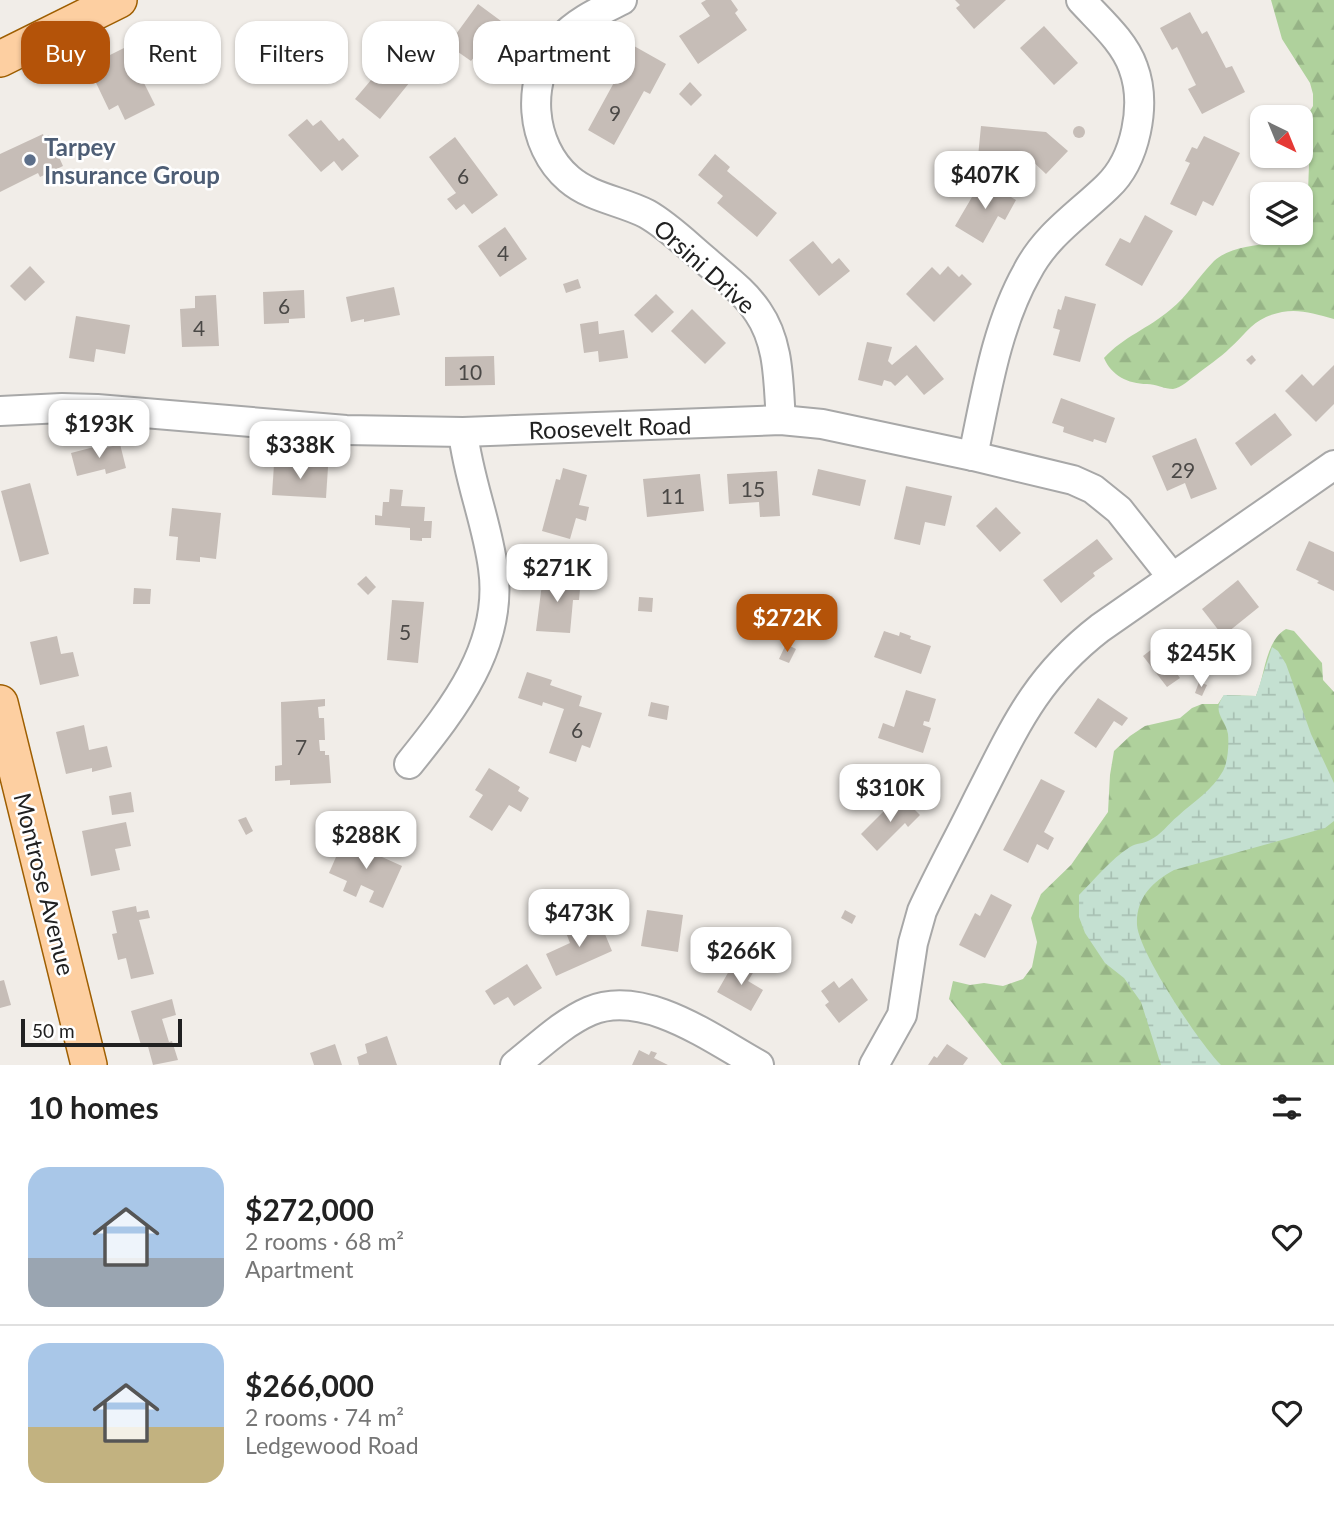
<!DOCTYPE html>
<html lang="en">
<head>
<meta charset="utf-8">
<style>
  body { margin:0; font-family:Lato,sans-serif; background:#f2f2f2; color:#222; height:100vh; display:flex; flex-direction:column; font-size:26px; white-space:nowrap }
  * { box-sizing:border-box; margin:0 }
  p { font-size:23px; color:#767676 }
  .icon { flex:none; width:38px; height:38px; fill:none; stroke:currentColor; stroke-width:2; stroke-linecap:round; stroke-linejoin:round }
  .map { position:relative; height:1065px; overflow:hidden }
  .sheet { display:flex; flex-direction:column; background:#fff; flex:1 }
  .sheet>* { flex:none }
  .banner { position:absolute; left:21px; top:21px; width:700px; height:63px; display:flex; gap:14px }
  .needle { width:46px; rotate:137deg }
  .tools { position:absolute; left:1250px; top:105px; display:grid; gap:14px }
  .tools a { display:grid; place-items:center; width:63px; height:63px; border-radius:14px; background:#fff; box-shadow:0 2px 5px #0004; font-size:35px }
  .scale { position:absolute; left:21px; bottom:18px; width:161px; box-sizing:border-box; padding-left:7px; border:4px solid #212121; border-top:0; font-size:19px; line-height:24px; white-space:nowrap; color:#212121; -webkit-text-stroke:5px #fff; paint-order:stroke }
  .price { position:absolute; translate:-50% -60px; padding:0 16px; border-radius:14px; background:#fff; color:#222; font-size:23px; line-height:46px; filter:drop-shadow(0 2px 4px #0008) }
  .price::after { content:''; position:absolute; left:50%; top:42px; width:21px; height:16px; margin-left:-10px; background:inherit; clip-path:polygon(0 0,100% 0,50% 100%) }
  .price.selected { background:#b45309; color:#fff }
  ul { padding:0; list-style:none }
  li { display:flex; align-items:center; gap:21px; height:175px; padding:0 28px }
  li+li { border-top:2px solid #e0e0e0 }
  li span { display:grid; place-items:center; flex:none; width:196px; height:140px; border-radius:21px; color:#555 }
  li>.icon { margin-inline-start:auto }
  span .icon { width:84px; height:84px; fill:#fffc; stroke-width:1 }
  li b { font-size:30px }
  h2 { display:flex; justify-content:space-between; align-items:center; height:84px; padding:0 28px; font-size:30px }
  .pill { padding:0 24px; border-radius:21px; background:#fff; box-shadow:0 2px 5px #0004; font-size:24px; line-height:63px }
  .pill.selected { background:#b45309; color:#fff }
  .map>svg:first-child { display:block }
  .forest { fill:url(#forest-firs) }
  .wetland { fill:url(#wetland-marsh) }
  .building { fill:#c6bdb7 }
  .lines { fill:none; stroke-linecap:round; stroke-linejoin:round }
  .minor-casing { stroke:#a8a8a8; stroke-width:32 }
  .major-casing { stroke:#9e5e00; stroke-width:38 }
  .minor { stroke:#fff; stroke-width:28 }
  .major { stroke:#fdcfa1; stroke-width:35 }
  .service-dot { fill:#5c6f8a; stroke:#fff; stroke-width:2.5 }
  .labels { text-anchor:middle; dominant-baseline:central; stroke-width:5; stroke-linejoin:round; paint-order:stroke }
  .number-label { font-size:21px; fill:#4a4846 }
  .service-label { font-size:24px; font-weight:bold; fill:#4e5e75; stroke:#fff; text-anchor:start }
  .street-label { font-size:24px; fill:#212121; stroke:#fff }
</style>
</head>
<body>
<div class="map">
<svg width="1334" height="1065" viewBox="0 0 1334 1065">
  <defs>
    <pattern id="forest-firs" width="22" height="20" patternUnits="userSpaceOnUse" patternTransform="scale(1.75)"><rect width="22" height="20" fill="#afd19c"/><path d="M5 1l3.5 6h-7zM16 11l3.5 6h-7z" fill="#96b386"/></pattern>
    <pattern id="wetland-marsh" width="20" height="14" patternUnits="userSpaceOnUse" patternTransform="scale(1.75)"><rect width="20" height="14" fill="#c4e0d1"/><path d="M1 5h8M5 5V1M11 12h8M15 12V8" fill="none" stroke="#a8c0b3"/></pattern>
  </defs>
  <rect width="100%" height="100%" fill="#f1ede8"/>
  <g class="forest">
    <path d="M1271,0h63v319c-25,-7 -43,-13 -68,-2 -16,7 -23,20 -36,31 -10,10 -23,18 -34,27 -6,4 -15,13 -23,14 -8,0 -18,-5 -26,-5 -19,0 -36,-9 -43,-26 19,-21 45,-30 66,-48 18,-14 28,-33 44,-49 15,-14 42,-15 61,-19 10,-2 16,-9 25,-9v-4l12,-13 -4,-23 1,-29 -9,-37 13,-21v-12l-3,-11 -28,-44z"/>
    <path d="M1286,629l8,2 28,32 1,17 11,12v373h-332l-53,-66 4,-18 17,4 14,-2 19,3 20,-7 9,-12 5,-25 -6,-24 10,-24 30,-29 37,-53 2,-37 4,-24 16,-15 15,-10 35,-8 12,-10 10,-4h16l6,-9 32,1c9,-20 9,-55 30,-67z"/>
  </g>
  <path class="wetland" d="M1272,647l6,4 8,13 25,70 23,49v38l-9,7 -151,42c-22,12 -38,28 -37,55 2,28 63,119 84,140h-60l-20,-63 -17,-24 -19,-15 -20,-30 -6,-16v-22c17,-17 31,-35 51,-48 6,-4 13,-3 20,-7 11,-5 18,-16 28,-24 16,-15 34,-25 45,-45 5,-9 6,-27 5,-37 -3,-17 -17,-21 -4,-39l32,1z"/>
  <g class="building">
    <path d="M706,0h25l7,10 -3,3 12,17 -49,34 -19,-28 31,-20 -9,-13z"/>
    <path d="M955,0h51l-32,29 -18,-21 4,-3z"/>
    <path d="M478,4l23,17 -11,14 4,3 -8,11 -4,-2 -11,14 -23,-16z"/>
    <path d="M1190,12l12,22 5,-3 19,37 6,-2 13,26 -43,22 -14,-25 8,-4 -19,-38 -5,3 -12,-22z"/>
    <path d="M1044,26l34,37 -24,22 -34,-37z"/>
    <path d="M634,46l32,18 -16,30 -6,-3 -30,54 -26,-15z"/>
    <path d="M126,47l29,58 -30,15 -7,-15 -9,5 -21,-44z"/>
    <path d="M398,56l20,16 -38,47 -25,-20 27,-32 4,3z"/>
    <path d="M690,82l12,13 -11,11 -12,-12z"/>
    <path d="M307,119l6,7 8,-6 18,21 4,-3 16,18 -17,15 -8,-10 -13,11 -33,-37z"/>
    <path d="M981,126l65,6 22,19 -22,23 -18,-17 -11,-1v5l-39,-4z"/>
    <circle cx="1079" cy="132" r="6"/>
    <path d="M43,134l1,3 5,-2 14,31 -23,11 -2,-4 -38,19v-38z"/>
    <path d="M1204,136l36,17 -27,53 -10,-5 -7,15 -26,-12 20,-41 -5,-2 7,-14 5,2z"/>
    <path d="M455,137l43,58 -26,19 -8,-10 -8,6 -9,-11 9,-6 -27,-36z"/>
    <path d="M715,154l15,13 -3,4 50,42 -20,24 -40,-34 6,-7 -25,-21z"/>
    <path d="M982,180l34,20 -11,20 -7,-4 -15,27 -28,-17z"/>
    <path d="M1145,215l28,16 -31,55 -37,-21 15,-27 10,5z"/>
    <path d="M505,227l22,32 -27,18 -22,-31z"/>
    <path d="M813,241l19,23 7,-6 11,13 -31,25 -30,-36z"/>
    <path d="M30,266l15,16 -20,19 -15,-15z"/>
    <path d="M948,266l11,11 3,-3 10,10 -38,38 -28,-28 26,-27 8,8z"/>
    <path d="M578,279l3,9 -15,5 -3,-9z"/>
    <path d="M394,287l6,28 -36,7v-3l-13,3 -5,-25z"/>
    <path d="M304,290l1,28 -16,1v4l-25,1 -1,-32z"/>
    <path d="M656,294l18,18 -22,21 -18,-18z"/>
    <path d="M216,295l3,51 -37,1 -2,-38 15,-1v-12z"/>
    <path d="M1065,296l31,8 -16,58 -27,-7 7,-25 -7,-2 5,-19 3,1z"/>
    <path d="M692,309l34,34 -21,21 -34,-33z"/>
    <path d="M76,316l54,9 -5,29 -29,-5 -2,13 -25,-4z"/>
    <path d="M598,321l1,13 25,-4 4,28 -29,4 -1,-11 -14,2 -4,-29z"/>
    <path d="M867,342l25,5 -4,14 4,4 24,-20 28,34 -20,16 -17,-20 -12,11 -4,-4 -7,-2 -2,6 -24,-6z"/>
    <path d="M1252,355l4,5 -5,5 -5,-5z"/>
    <path d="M494,356l1,29 -50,1v-29z"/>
    <path d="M1334,365v39l-18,18 -31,-31 17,-17 11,12z"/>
    <path d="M1061,398l54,20 -9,25 -12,-4 -1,3 -30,-10 1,-5 -12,-4z"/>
    <path d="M1275,413l17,22 -41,31 -16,-23z"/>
    <path d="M1196,438l21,51 -26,10 -6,-16 -18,8 -15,-35z"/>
    <path d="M120,444l6,24 -20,6 -1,-5 -28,7 -6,-23 27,-7v4z"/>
    <path d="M274,464l54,3 -2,31 -54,-3z"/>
    <path d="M563,468l24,7 -8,30 10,2 -3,14 -10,-3 -6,21 -28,-8 14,-52 4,1z"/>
    <path d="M818,469l48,11 -6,26 -48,-11z"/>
    <path d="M777,471l3,45 -20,1 -1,-15 -30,2 -2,-30z"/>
    <path d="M700,474l4,37 -57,6 -4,-38z"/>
    <path d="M30,483l19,71 -29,8 -19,-71z"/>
    <path d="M906,486l46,10 -7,30 -20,-4 -5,23 -26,-6z"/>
    <path d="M390,489l13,1 -2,16 24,1 -1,14h8l-1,17h-9v3l-12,-1v-12l-35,-3v-10l7,1 1,-14h6z"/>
    <path d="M996,507l25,26 -21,19 -24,-26z"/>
    <path d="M172,508l49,5 -5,46 -16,-2v5l-24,-2 2,-23 -9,-1z"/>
    <path d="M1097,539l16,20 -20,14 2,3 -34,27 -18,-23z"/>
    <path d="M1309,541l25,11v39l-17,-8 2,-2 -23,-11z"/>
    <path d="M366,576l10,11 -8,8 -11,-11z"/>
    <path d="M543,576l38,2 -2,22h-6l-3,33 -34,-2z"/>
    <path d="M1238,580l21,27 -36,29 -21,-27z"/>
    <path d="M134,588l17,1 -1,15h-17z"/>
    <path d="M639,597l14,1 -1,14 -14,-1z"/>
    <path d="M392,600l32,2 -6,61 -31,-3z"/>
    <path d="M1178,629l16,22 -22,16 8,11 -13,9 -24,-31z"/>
    <path d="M884,631l15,5 1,-4 11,4 -1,3 21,7 -10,28 -47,-17z"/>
    <path d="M57,636l4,18 12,-2 6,24 -39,9 -10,-43z"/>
    <path d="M786,644l10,5 -7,14 -10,-4z"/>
    <path d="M527,672l25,8 -2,5 32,11 -3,10 23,7 -12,35 -8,-3 -6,17 -27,-9 15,-44 -21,-7 -1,4 -24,-8z"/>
    <path d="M1199,682l8,3 -5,11 -7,-3z"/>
    <path d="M906,690l30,9 -7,23 -5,-1 -1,4 8,3 -8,25 -45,-15 5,-15 11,4z"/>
    <path d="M1098,698l30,20 -6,8 -8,-5 -18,27 -22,-15z"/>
    <path d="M325,699v7l-7,1 1,11h5l1,22h-6l1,11h5v4h4l2,28 -41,2v-5l-15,1v-15l7,-1 -1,-63z"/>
    <path d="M651,702l18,4 -2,14 -19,-4z"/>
    <path d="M84,725l5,25 18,-4 5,21 -20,5v-4l-26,6 -10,-42z"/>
    <path d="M489,768l31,19 -2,4 11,7 -8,14 -12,-7 -17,26 -23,-14 14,-22 -8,-5z"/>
    <path d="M1041,779l24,12 -21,41 10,6 -6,12 -11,-6 -9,19 -25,-13z"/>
    <path d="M131,792l3,20 -22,3 -3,-19z"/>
    <path d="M904,799l16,16 -12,12 -3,-4 -28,28 -16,-17 28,-28 4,4z"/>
    <path d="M246,817l7,14 -7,4 -8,-15z"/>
    <path d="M126,822l5,24 -16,3 5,21 -29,6 -9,-45z"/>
    <path d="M343,841l20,8 3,-6 19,8 -3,6 20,9 -19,42 -14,-6 5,-11 -13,-6 -5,12 -13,-6 4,-10 -18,-8z"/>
    <path d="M991,894l21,11 -27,53 -26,-13 16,-32 5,3z"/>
    <path d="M136,906l1,6 11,-2 2,8 -11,2 15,54 -23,5 -5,-21 -8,2 -6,-26 5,-1 -5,-22z"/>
    <path d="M647,910l36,5 -5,37 -37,-6z"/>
    <path d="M845,910l11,6 -4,8 -11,-6z"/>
    <path d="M583,922l5,11 14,-6 10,24 -56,25 -10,-22 24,-11 -5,-13z"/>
    <path d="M739,962l15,9 -6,10 15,9 -12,21 -34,-19 12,-21 4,2z"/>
    <path d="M527,964l15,24 -28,18 -6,-9 -14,8 -9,-14z"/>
    <path d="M852,978l16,22 -29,23 -14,-18 4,-3 -8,-11 13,-10 5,7z"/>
    <path d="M4,980l7,25 -11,3v-27z"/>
    <path d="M172,999l4,16 -14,4 7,23 3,-1 6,19 -25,5 -6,-22 -6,2 -10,-34z"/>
    <path d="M387,1036l10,29h-38l-2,-8 10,-4 -2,-9z"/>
    <path d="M335,1044l7,21h-28l-4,-12z"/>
    <path d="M947,1044l21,14 -5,7h-35l6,-9 3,2z"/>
    <path d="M639,1050l10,5 2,-4 6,2 -3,5 14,7h-36z"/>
  </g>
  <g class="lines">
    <defs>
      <g id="minor">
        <path d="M622,0c-22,11 -45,21 -62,40 -36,38 -30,106 9,139 22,19 53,22 78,35 21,12 39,30 58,46 18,16 40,32 53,52 22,32 20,71 23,108"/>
        <path d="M0,411l62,-3 35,1 249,21 117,2 318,-12 41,4 151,32 100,24 20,9 26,21 53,67"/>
        <path d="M973,456c13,-61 23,-129 54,-184 19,-37 51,-57 80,-85 29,-27 40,-83 26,-120 -9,-26 -34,-47 -52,-67"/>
        <path d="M409,764c45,-56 95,-119 84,-196 -6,-46 -25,-90 -30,-136"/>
        <path d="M515,1065c23,-18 47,-42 75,-54 54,-23 122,28 169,54"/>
        <path d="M874,1065l28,-50 11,-72 9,-32c17,-37 37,-73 55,-110 37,-72 57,-122 123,-173l234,-163"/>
      </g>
      <g id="major">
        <path d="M0,59l119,-59"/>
        <path d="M0,703l89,362"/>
      </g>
    </defs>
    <use href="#minor" class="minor-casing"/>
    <use href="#major" class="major-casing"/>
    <use href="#minor" class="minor"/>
    <use href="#major" class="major"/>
  </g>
  <circle class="service-dot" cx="30" cy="160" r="7"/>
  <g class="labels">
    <g class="number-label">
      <text x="615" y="112">9</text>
      <text x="463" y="175">6</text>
      <text x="503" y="252">4</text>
      <text x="284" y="305">6</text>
      <text x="199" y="327">4</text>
      <text x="470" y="371">10</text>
      <text x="1183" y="469">29</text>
      <text x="753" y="488">15</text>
      <text x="673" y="495">11</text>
      <text x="405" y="631">5</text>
      <text x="577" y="729">6</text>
      <text x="301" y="746">7</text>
    </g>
    <g class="service-label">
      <text x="44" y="146">Tarpey<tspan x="44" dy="28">Insurance Group</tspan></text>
    </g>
    <g class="street-label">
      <text transform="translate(705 266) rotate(42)">Orsini Drive</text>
      <text transform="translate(610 427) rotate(-2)">Roosevelt Road</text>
      <text transform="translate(45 884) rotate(76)">Montrose Avenue</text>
    </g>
  </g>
</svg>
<div class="tools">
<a><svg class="needle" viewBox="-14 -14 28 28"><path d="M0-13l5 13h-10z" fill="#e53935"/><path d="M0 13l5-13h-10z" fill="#767676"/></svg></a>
<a><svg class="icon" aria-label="layers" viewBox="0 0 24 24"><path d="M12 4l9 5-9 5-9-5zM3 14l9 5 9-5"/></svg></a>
</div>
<div class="scale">50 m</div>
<b class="price" style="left:985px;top:211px">$407K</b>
<b class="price" style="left:99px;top:460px">$193K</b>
<b class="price" style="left:300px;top:481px">$338K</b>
<b class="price" style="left:557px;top:604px">$271K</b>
<b class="price selected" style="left:787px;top:654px">$272K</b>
<b class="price" style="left:1201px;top:689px">$245K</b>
<b class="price" style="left:890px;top:824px">$310K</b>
<b class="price" style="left:366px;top:871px">$288K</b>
<b class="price" style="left:579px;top:949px">$473K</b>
<b class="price" style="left:741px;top:987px">$266K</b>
<div class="banner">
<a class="pill selected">Buy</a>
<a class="pill">Rent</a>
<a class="pill">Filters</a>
<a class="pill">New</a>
<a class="pill">Apartment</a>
</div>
</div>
<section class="sheet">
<h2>10 homes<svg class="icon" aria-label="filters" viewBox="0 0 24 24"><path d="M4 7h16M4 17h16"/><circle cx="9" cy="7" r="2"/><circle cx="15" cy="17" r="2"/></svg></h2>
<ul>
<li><span style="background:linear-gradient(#a9c7e8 65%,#9aa5b1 0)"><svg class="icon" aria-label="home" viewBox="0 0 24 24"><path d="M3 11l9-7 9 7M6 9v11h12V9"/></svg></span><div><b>$272,000</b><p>2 rooms · 68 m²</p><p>Apartment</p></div><svg class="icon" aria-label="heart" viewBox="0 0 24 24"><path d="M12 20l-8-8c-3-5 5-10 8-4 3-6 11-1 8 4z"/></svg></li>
<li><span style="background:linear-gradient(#a9c7e8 60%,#c2b280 0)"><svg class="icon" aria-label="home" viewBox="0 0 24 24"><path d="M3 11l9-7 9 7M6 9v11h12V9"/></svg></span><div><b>$266,000</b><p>2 rooms · 74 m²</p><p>Ledgewood Road</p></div><svg class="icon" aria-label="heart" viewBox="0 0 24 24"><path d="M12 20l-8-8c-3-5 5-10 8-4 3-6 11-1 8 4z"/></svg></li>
</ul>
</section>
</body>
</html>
